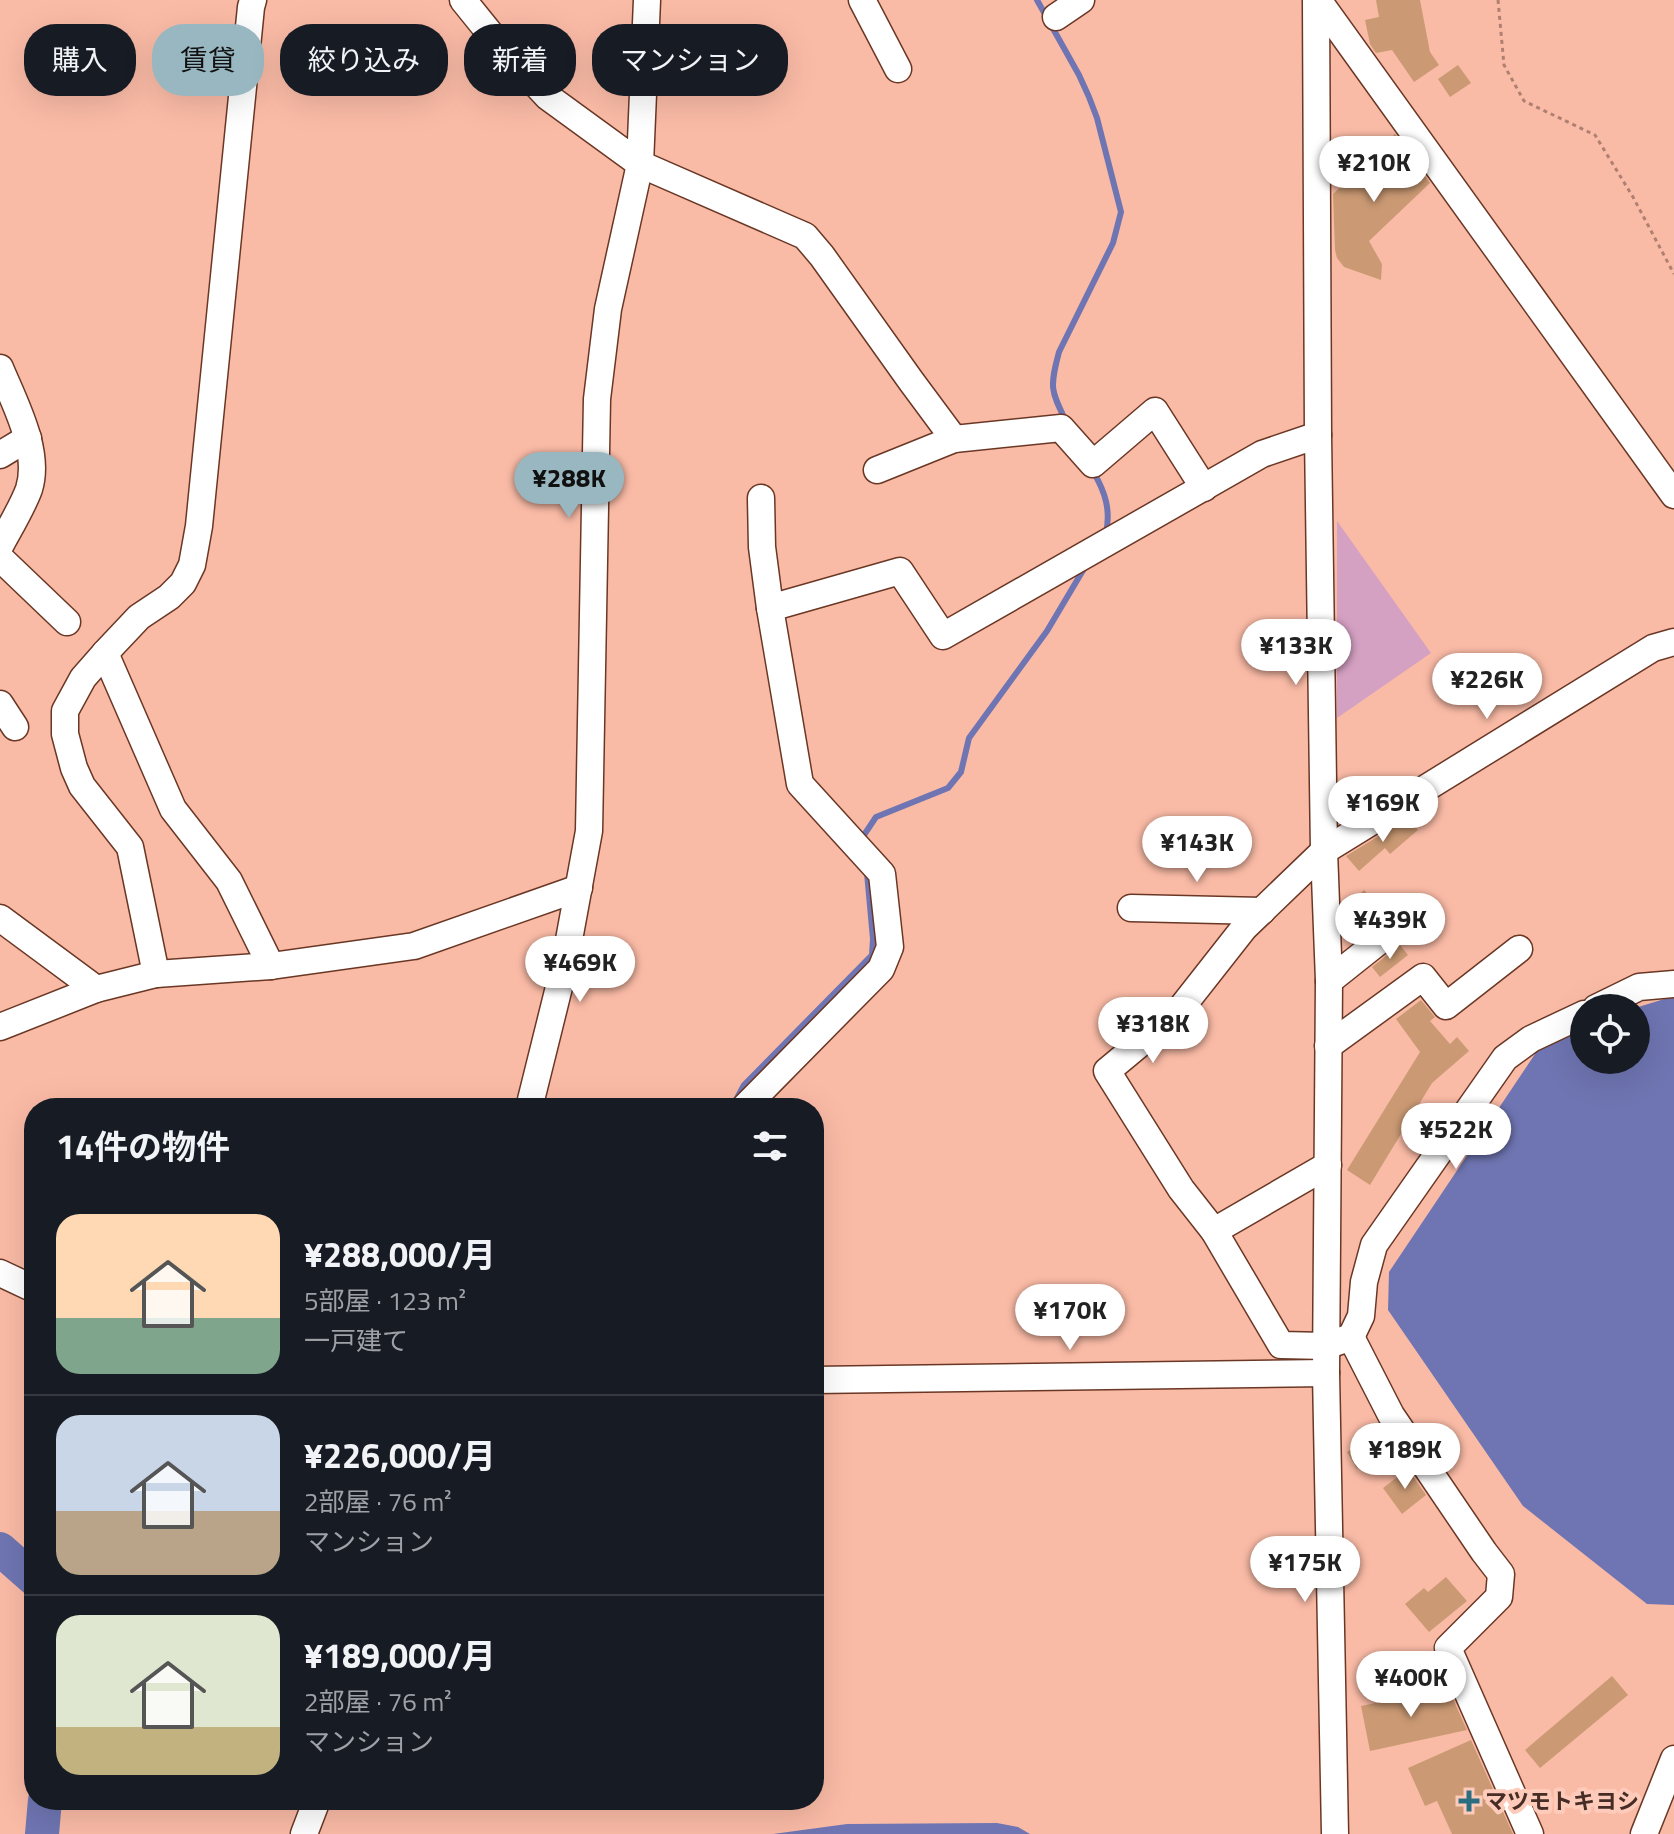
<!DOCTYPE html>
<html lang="ja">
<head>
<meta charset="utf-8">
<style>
  body { margin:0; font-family:"Titillium Web","Noto Sans JP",sans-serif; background:#20242c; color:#f1f3f6; height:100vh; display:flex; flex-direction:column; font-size:30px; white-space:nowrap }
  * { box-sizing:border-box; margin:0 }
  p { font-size:26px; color:#9ea1a6 }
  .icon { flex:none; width:44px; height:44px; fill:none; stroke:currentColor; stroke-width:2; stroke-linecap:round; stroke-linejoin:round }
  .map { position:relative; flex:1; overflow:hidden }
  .details { position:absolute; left:24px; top:1098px; width:800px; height:712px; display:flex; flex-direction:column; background:#171b24; border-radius:32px; box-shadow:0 8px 32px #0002 }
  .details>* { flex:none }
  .guide { position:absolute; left:24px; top:24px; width:800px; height:72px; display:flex; gap:16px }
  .fabs { position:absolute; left:1570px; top:994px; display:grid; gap:16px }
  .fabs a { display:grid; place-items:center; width:80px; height:80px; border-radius:50%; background:#171b24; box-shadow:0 8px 32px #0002; font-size:40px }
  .price { position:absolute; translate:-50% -68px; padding:0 18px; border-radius:28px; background:#fff; color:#222; font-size:26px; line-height:52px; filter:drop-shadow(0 2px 4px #0008) }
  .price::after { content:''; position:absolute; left:50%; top:48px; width:24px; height:18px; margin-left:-12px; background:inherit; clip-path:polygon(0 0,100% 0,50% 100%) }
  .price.selected { background:#98b7c1; color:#111 }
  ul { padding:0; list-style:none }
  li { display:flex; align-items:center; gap:24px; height:200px; padding:0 32px }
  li+li { border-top:2px solid #363941 }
  li span { display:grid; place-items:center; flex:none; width:224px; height:160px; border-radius:24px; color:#555 }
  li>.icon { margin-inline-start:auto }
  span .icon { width:96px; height:96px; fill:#fffc; stroke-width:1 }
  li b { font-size:34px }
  h2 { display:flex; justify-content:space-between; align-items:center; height:96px; padding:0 32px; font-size:34px }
  .tag { padding:0 28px; border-radius:32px; background:#171b24; box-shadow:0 8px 32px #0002; font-size:28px; line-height:72px }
  .tag.selected { background:#98b7c1; color:#111 }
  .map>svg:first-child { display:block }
  .green { fill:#d5a1c3 }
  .water { fill:#6f75b2 }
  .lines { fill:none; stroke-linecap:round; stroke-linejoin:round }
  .stream { stroke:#6f75b2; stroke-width:6 }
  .river { stroke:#6f75b2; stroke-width:34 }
  .building { fill:#cb9a74 }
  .minor-casing { stroke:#6a3725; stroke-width:29 }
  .path { stroke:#af8071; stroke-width:3; stroke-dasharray:4 4; stroke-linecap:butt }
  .minor { stroke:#fff; stroke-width:26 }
  .poi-dot { fill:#2c6e81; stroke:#fecbba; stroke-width:3 }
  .labels { text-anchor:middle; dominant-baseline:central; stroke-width:8; stroke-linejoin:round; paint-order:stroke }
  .poi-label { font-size:22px; font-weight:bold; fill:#462d25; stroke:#fecbba; text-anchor:start }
</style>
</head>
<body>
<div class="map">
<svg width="1674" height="1834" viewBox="0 0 1674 1834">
  <rect width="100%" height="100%" fill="#fabba6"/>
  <path class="green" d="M1337,521l94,132 -94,65z"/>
  <g class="water">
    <path d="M1674,996v609l-27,-1 -124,-98 -135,-196 1,-38 148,-221 47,-28v37h52l-1,-52z"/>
    <path d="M997,1823l21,4 12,7h-257l74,-10z"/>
  </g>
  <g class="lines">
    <g class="stream">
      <path d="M1037,0l42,75 10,22 8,21 24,94 -8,31 -54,109c-9,34 -9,38 7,69"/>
      <path d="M1094,473c11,19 17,37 12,60"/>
      <path d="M864,842v-7l12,-18 72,-29 13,-16 8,-34 78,-107 38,-64"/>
      <path d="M735,1102l9,-17 128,-130 1,-16 -6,-66"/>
    </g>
    <g class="river">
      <path d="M0,1549l34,30"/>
      <path d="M42,1834l3,-34"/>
    </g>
  </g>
  <g class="building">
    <path d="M1376,0h44l10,52 9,13 -25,17 -22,-32 -16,3 -6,-9 -5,-24 14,-3z"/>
    <path d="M1458,65l13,18 -21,14 -12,-18z"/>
    <path d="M1395,134l35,49 -61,58 13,23 -1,16 -37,-13 -7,-9 -2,-8 -2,-56z"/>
    <path d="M1408,818l10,12 -28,24 -5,-6 -26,23 -13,-15z"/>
    <path d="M1364,890l20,23 -4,4 1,2 -25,20 -13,-15v-5l6,-3 1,-13z"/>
    <path d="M1400,945l8,10 -28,22 -8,-10z"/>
    <path d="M1421,1000l14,17 -5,4 20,23 7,-7 12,14 -37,32 -62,102 -23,-15 73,-118 -24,-33z"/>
    <path d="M1383,1431l11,17 -37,21 -10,-17z"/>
    <path d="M1408,1469l18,26 -24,19 -19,-26z"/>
    <path d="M1446,1577l21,24 -38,31 -24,-28 19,-16 4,4z"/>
    <path d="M1612,1676l16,19 -88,73 -15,-18z"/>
    <path d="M1448,1688l19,42 -97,21 -9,-45z"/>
    <path d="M1471,1740l42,94h-61l-15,-33 -12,5 -17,-38z"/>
  </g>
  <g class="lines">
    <defs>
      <g id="minor">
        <path d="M463,0l38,47 47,50 92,67 165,72 17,20 89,125 43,58"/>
        <path d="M862,0l36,69"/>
        <path d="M1316,0l2,435 6,416 5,130 -3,392 9,461"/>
        <path d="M1318,0l356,495"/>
        <path d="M1056,17l25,-17"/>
        <path d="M0,368c14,34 41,83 29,121 -6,17 -20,40 -29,57"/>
        <path d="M0,455l28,-17"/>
        <path d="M877,470l77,-31 107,-11 32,36 62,-53 49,77"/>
        <path d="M0,558l67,64"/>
        <path d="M770,608l130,-37 43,65 319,-182 56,-19"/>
        <path d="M105,653l68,156 56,72 42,85"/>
        <path d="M0,704l15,23"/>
        <path d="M1131,908l131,3"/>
        <path d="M0,918l96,71"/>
        <path d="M156,974l-26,-127 -48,-61 -8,-18 -9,-34v-23l18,-33 22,-25 34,-36 30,-20 14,-14 9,-18 7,-39 52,-519 2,-7"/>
        <path d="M1329,981l88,-70"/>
        <path d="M1596,1008l43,-21 35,-3"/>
        <path d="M0,1027l96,-38 60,-15 115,-8 143,-20 165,-58"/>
        <path d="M1328,1046l95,-69 23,29 73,-57"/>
        <path d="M529,1108l35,-141 25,-136 8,-432 11,-90 32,-145 7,-164"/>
        <path d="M744,1108l137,-139 9,-22 -8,-73 -82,-90 -30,-176 -8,-61 -1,-49"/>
        <path d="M1328,1165l-114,66 -33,-42 -74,-118 71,-59 66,-84 80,-77 329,-203 21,-6"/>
        <path d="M1214,1231l67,114 45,1 25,-9 40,78 93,137 17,22 -2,23 -51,51 82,186"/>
        <path d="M0,1273l34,16"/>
        <path d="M1351,1337l10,-21 3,-34 10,-37 131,-187 26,-19 53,-25"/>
        <path d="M814,1380l512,-7"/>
        <path d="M304,1834l13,-34"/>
        <path d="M1644,1834l30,-75"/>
      </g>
    </defs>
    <use href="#minor" class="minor-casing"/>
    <g class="path">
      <path d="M1498,0l6,65 20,36 71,34 38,62 41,77"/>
      <path d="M727,1809v-9"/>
    </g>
    <use href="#minor" class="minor"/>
  </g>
  <path class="poi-dot" d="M1465 1789h8v8h8v8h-8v8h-8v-8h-8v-8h8z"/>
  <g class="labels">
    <g class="poi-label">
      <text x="1485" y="1801">マツモトキヨシ</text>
    </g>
  </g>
</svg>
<div class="fabs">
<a><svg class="icon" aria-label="locate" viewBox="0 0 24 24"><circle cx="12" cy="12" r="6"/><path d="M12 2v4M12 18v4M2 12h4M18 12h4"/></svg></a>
</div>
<b class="price" style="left:1374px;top:204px">¥210K</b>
<b class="price selected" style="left:569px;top:520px">¥288K</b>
<b class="price" style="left:1296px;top:687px">¥133K</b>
<b class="price" style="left:1487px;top:721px">¥226K</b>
<b class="price" style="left:1383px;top:844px">¥169K</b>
<b class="price" style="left:1197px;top:884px">¥143K</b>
<b class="price" style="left:1390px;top:961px">¥439K</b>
<b class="price" style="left:580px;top:1004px">¥469K</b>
<b class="price" style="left:1153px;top:1065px">¥318K</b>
<b class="price" style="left:1456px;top:1171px">¥522K</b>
<b class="price" style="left:1070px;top:1352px">¥170K</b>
<b class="price" style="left:1405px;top:1491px">¥189K</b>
<b class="price" style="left:1305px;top:1604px">¥175K</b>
<b class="price" style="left:1411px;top:1719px">¥400K</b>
<div class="guide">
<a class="tag">購入</a>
<a class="tag selected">賃貸</a>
<a class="tag">絞り込み</a>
<a class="tag">新着</a>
<a class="tag">マンション</a>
</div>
<section class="details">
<h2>14件の物件<svg class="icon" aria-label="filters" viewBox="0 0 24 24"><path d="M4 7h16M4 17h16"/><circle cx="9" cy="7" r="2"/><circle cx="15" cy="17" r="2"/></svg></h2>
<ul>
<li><span style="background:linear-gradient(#ffd9b3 65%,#7fa58c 0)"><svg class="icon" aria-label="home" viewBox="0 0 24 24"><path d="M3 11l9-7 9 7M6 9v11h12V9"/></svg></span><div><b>¥288,000/月</b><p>5部屋 · 123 m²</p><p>一戸建て</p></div></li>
<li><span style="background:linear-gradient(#c9d6e8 60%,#b9a48a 0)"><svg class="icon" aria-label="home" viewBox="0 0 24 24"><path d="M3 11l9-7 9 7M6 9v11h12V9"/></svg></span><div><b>¥226,000/月</b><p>2部屋 · 76 m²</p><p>マンション</p></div></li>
<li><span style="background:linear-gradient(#dfe7d0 70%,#c2b280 0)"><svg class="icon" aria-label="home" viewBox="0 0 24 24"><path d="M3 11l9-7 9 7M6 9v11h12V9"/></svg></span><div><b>¥189,000/月</b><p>2部屋 · 76 m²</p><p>マンション</p></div></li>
</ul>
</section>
</div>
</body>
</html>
